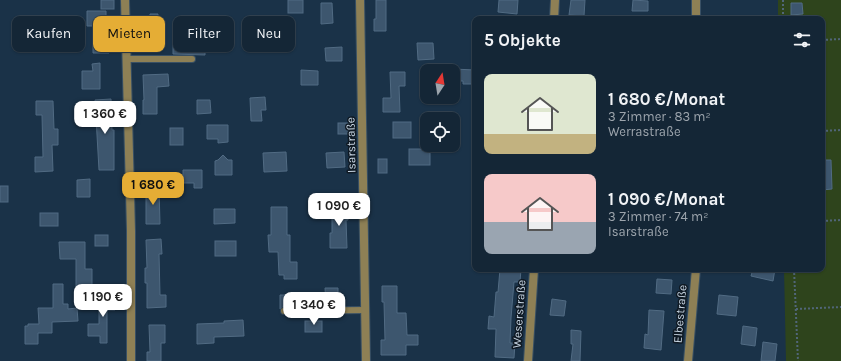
<!DOCTYPE html>
<html lang="de">
<head>
<meta charset="utf-8">
<style>
  body { margin:0; font-family:Karla,sans-serif; background:#1d2e3e; color:#f1f3f6; height:100vh; display:flex; flex-direction:column; font-size:15px; white-space:nowrap }
  * { box-sizing:border-box; margin:0 }
  p { font-size:13px; color:#9da5ad }
  .icon { flex:none; width:22px; height:22px; fill:none; stroke:currentColor; stroke-width:2; stroke-linecap:round; stroke-linejoin:round }
  .map { position:relative; flex:1; overflow:hidden }
  .drawer { position:absolute; left:472px; top:16px; width:353px; height:256px; display:flex; flex-direction:column; background:#142636; border-radius:8px; box-shadow:0 1px 3px #0004,0 0 0 1px #334351 }
  .drawer>* { flex:none }
  .banner { position:absolute; left:12px; top:16px; width:380px; height:36px; display:flex; gap:8px }
  .needle { width:26px; rotate:12deg }
  .fabs { position:absolute; left:420px; top:64px; display:grid; gap:8px }
  .fabs a { display:grid; place-items:center; width:40px; height:40px; border-radius:8px; background:#142636; box-shadow:0 1px 3px #0004,0 0 0 1px #334351; font-size:20px }
  .price { position:absolute; translate:-50% -34px; padding:0 9px; border-radius:8px; background:#fff; color:#222; font-size:13px; line-height:26px; filter:drop-shadow(0 1px 2px #0008) }
  .price::after { content:''; position:absolute; left:50%; top:24px; width:12px; height:9px; margin-left:-6px; background:inherit; clip-path:polygon(0 0,100% 0,50% 100%) }
  .price.on { background:#e5ad35; color:#111 }
  ul { padding:0; list-style:none }
  li { display:flex; align-items:center; gap:12px; height:100px; padding:0 12px }
  li span { display:grid; place-items:center; flex:none; width:112px; height:80px; border-radius:8px; color:#555 }
  li>.icon { margin-inline-start:auto }
  span .icon { width:48px; height:48px; fill:#fffc; stroke-width:1 }
  li b { font-size:17px }
  h2 { display:flex; justify-content:space-between; align-items:center; height:48px; padding:0 12px; font-size:17px }
  .tag { padding:0 14px; border-radius:8px; background:#142636; box-shadow:0 1px 3px #0004,0 0 0 1px #334351; font-size:14px; line-height:36px }
  .tag.on { background:#e5ad35; color:#111 }
  .map>svg:first-child { display:block }
  .green { fill:#2e441c }
  .building { fill:#3d566e; stroke:#516b83 }
  .lines { fill:none; stroke-linecap:round; stroke-linejoin:round }
  .service-casing { stroke:#395064; stroke-width:8 }
  .minor-casing { stroke:#395064; stroke-width:10 }
  .tertiary-casing { stroke:#395064; stroke-width:10 }
  .path { stroke:#516679; stroke-width:2; stroke-dasharray:2 2; stroke-linecap:butt }
  .service { stroke:#8e8055; stroke-width:6 }
  .minor { stroke:#8e8055; stroke-width:8 }
  .tertiary { stroke:#8e8055; stroke-width:8 }
  .labels { text-anchor:middle; dominant-baseline:central; stroke-width:3; stroke-linejoin:round; paint-order:stroke }
  .street-label { font-size:12px; fill:#c8d6e4; stroke:#0f1923 }
</style>
</head>
<body>
<div class="map">
<svg width="841" height="361" viewBox="0 0 841 361">
  <rect width="100%" height="100%" fill="#1a3248"/>
  <path class="green" d="M778,0h63v361h-55l-2,-92h38v-250h-44z"/>
  <g class="building">
    <rect x="101" y="0" width="13" height="9"/>
    <rect x="288" y="0" width="15" height="13"/>
    <path d="M376,0h10v31h-12v-12h2z"/>
    <path d="M499,0h19l-1,14 -19,-2z"/>
    <path d="M571,0h14l-1,16 -15,-1z"/>
    <path d="M633,0l15,1v10h-16z"/>
    <path d="M321,3h11l1,20 -12,1z"/>
    <path d="M791,3h11l1,11 -12,1z"/>
    <path d="M87,11h19v27h3v15h-16v-27h-6z"/>
    <path d="M150,14h8l-1,11h-8z"/>
    <rect x="18" y="24" width="13" height="17"/>
    <path d="M205,41v14l-32,-1v-12z"/>
    <path d="M417,43h16l1,16 -16,1z"/>
    <path d="M342,47v14h-16l-1,-13z"/>
    <path d="M100,63v26h-18v-18h11l-1,-7z"/>
    <path d="M453,69l22,1v14h-12v-3h-10z"/>
    <path d="M301,70l17,1v14h-17z"/>
    <path d="M390,72h15v14h-6l1,26h-17v-14h8z"/>
    <path d="M168,74l1,12 -12,1v27h-14v-14h1l-1,-25z"/>
    <path d="M265,97l1,13h-5l1,11h-11l-1,-23z"/>
    <path d="M111,99l1,31h2v40h-15l-4,-70z"/>
    <path d="M197,100h13l1,13 -14,1z"/>
    <path d="M36,101h17l1,28h4v16h-6l1,26 -18,1v-15h8l-1,-42h-6z"/>
    <rect x="393" y="122" width="18" height="16"/>
    <rect x="338" y="123" width="11" height="11"/>
    <path d="M207,125h21v17l-10,1v-4h-11z"/>
    <rect x="170" y="128" width="13" height="17"/>
    <rect x="409" y="149" width="21" height="16"/>
    <path d="M286,152l1,19 -23,1 -1,-19z"/>
    <path d="M344,152l1,15 -18,1 -1,-15z"/>
    <path d="M223,155l5,5h4v15h-17v-14l3,-1z"/>
    <rect x="378" y="159" width="9" height="14"/>
    <path d="M822,160h9l1,29 -10,1z"/>
    <path d="M183,170h19v18h-8v-5h-11z"/>
    <path d="M90,179v18h-13v-17z"/>
    <rect x="0" y="186" width="8" height="16"/>
    <path d="M159,188l1,36h-14v-35z"/>
    <path d="M332,206h16v14h-2l1,28h-17v-15h2z"/>
    <path d="M271,207h16v28h3v27h7v17h-13v-4h-5l-1,-23h-9l-1,-17h3z"/>
    <path d="M214,209h21v14l-21,1z"/>
    <rect x="40" y="213" width="18" height="13"/>
    <rect x="95" y="235" width="13" height="11"/>
    <path d="M161,239l1,15h-3l1,41h6v12l-19,1v-25h-2v-15h2l-1,-28z"/>
    <rect x="215" y="241" width="21" height="15"/>
    <path d="M59,242h26v27h7v16l-16,1v-27h-16z"/>
    <path d="M500,269h21l-1,13h-6l-3,36 -1,25h5l-1,15 -19,-1 1,-28h-8l1,-13 5,1 2,-25h2z"/>
    <path d="M753,269h22l-2,12 -22,-5z"/>
    <path d="M657,279l15,1 -1,14 -15,-1z"/>
    <path d="M53,284h10v20h5v5l9,-1 1,13 -26,1v11h-14v11h-13v-18h3v-2h11l-1,-16h15z"/>
    <path d="M382,286h15v27h9l1,22h11v10h-12v10h-25v-15h4l-1,-38h-2z"/>
    <path d="M325,288h13v18h-12z"/>
    <path d="M99,295h16v15h-8v33h-7v-7h-12v-12h11z"/>
    <path d="M280,295h18v11h-14l-4,3z"/>
    <path d="M719,295l19,2 -2,19 -19,-2z"/>
    <path d="M552,299l14,2 -2,15 -14,-1z"/>
    <path d="M649,310l15,1 -3,39 -17,-2 1,-14 3,1z"/>
    <path d="M243,320l1,16 -30,1v6l-17,1v-20l27,-1v-2z"/>
    <rect x="305" y="321" width="17" height="11"/>
    <path d="M149,325h16v18h-4v18h-14v-9h3z"/>
    <path d="M743,326l14,2 -2,18 -14,-2z"/>
    <path d="M571,330l10,1 -1,30h-9l2,-17h-2z"/>
    <path d="M763,342l14,2 -2,17h-14z"/>
  </g>
  <g class="lines">
    <defs>
      <g id="service">
        <path d="M127,59h65"/>
        <path d="M284,311l82,-1"/>
      </g>
      <g id="minor">
        <path d="M125,0l6,231v130"/>
        <path d="M360,0l6,361"/>
        <path d="M554,19l1,-19"/>
        <path d="M528,361l6,-92"/>
      </g>
      <g id="tertiary">
        <path d="M696,0v19"/>
        <path d="M688,361l8,-92"/>
      </g>
    </defs>
    <use href="#service" class="service-casing"/>
    <use href="#minor" class="minor-casing"/>
    <use href="#tertiary" class="tertiary-casing"/>
    <g class="path">
      <path d="M783,0v19"/>
      <path d="M822,40l19,-1"/>
      <path d="M822,131l19,-1"/>
      <path d="M822,221l19,-1"/>
      <path d="M794,269l4,92"/>
      <path d="M796,309l45,-2"/>
    </g>
    <use href="#service" class="service"/>
    <use href="#minor" class="minor"/>
    <use href="#tertiary" class="tertiary"/>
  </g>
  <g class="labels">
    <g class="street-label">
      <text transform="translate(351 145) rotate(-91)">Isarstraße</text>
      <text transform="translate(519 314) rotate(-86)">Weserstraße</text>
      <text transform="translate(680 314) rotate(-85)">Elbestraße</text>
    </g>
  </g>
</svg>
<div class="fabs">
<a><svg class="needle" viewBox="-14 -14 28 28"><path d="M0-13l5 13h-10z" fill="#e53935"/><path d="M0 13l5-13h-10z" fill="#9da5ad"/></svg></a>
<a><svg class="icon" aria-label="locate" viewBox="0 0 24 24"><circle cx="12" cy="12" r="6"/><path d="M12 2v4M12 18v4M2 12h4M18 12h4"/></svg></a>
</div>
<b class="price" style="left:105px;top:135px">1 360 €</b>
<b class="price on" style="left:153px;top:206px">1 680 €</b>
<b class="price" style="left:339px;top:227px">1 090 €</b>
<b class="price" style="left:103px;top:318px">1 190 €</b>
<b class="price" style="left:314px;top:326px">1 340 €</b>
<div class="banner">
<a class="tag">Kaufen</a>
<a class="tag on">Mieten</a>
<a class="tag">Filter</a>
<a class="tag">Neu</a>
</div>
<section class="drawer">
<h2>5 Objekte<svg class="icon" aria-label="filters" viewBox="0 0 24 24"><path d="M4 7h16M4 17h16"/><circle cx="9" cy="7" r="2"/><circle cx="15" cy="17" r="2"/></svg></h2>
<ul>
<li><span style="background:linear-gradient(#dfe7d0 75%,#c2b280 0)"><svg class="icon" aria-label="home" viewBox="0 0 24 24"><path d="M3 11l9-7 9 7M6 9v11h12V9"/></svg></span><div><b>1 680 €/Monat</b><p>3 Zimmer · 83 m²</p><p>Werrastraße</p></div></li>
<li><span style="background:linear-gradient(#f6c9c9 60%,#9aa5b1 0)"><svg class="icon" aria-label="home" viewBox="0 0 24 24"><path d="M3 11l9-7 9 7M6 9v11h12V9"/></svg></span><div><b>1 090 €/Monat</b><p>3 Zimmer · 74 m²</p><p>Isarstraße</p></div></li>
</ul>
</section>
</div>
</body>
</html>
